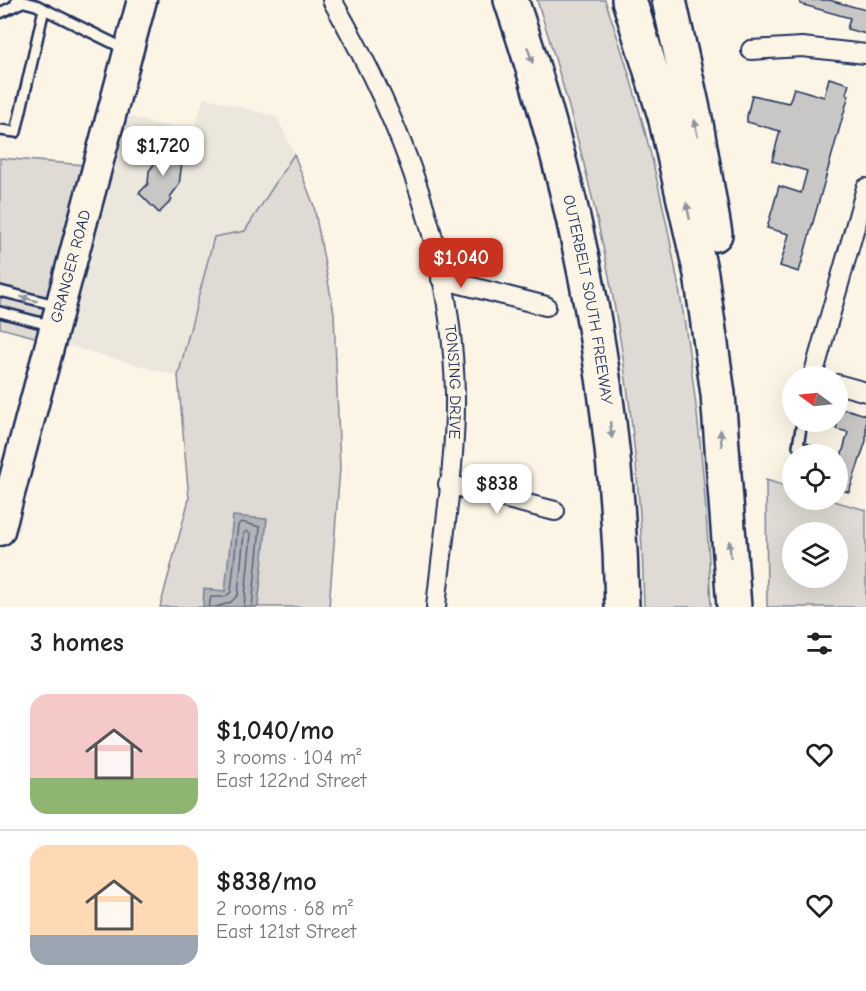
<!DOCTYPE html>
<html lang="en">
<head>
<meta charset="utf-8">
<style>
  body { margin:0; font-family:"Comic Neue",sans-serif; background:#f6f6f6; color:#222; height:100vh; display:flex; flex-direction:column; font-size:22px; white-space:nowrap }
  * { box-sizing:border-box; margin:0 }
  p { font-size:20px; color:#767676 }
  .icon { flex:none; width:33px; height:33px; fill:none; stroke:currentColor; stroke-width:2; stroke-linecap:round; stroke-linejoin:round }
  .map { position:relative; height:607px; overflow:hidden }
  .panel { display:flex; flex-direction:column; background:#fff; flex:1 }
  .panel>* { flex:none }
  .needle { width:39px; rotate:285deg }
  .fabs { position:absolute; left:782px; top:366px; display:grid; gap:12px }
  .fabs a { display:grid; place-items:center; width:66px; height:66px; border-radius:50%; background:#fff; box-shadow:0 6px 24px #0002; font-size:30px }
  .price { position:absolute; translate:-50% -51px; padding:0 14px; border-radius:12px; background:#fff; color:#222; font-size:20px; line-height:39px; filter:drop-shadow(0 2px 3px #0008) }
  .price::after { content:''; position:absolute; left:50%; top:36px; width:18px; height:14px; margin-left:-9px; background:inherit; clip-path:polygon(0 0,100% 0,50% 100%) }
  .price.current { background:#c8321e; color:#fff }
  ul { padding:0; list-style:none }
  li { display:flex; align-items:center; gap:18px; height:150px; padding:0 30px }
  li+li { border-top:2px solid #e0e0e0 }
  li span { display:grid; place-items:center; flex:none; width:168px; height:120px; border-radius:18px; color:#555 }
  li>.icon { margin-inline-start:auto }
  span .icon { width:72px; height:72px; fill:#fffc; stroke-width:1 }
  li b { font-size:26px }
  h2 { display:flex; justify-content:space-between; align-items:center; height:72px; padding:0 30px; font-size:26px }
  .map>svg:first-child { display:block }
  .built { fill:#ece7dc }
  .green { fill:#dfdbd4; stroke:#7d8599; stroke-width:1.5; fill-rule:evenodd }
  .water { fill:#b2b4b8; stroke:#767f94; stroke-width:1.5 }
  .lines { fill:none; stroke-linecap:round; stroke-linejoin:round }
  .shore { stroke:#576482; stroke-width:1.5 }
  .building { fill:#c8c7c6; stroke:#1b2f5e; stroke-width:1.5 }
  .service-casing { stroke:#1b2f5e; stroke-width:14 }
  .minor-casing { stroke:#1b2f5e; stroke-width:22 }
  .primary-casing { stroke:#1b2f5e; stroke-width:33 }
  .motorway-casing { stroke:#1b2f5e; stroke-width:38 }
  .service { stroke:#fcf5e5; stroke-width:9 }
  .minor { stroke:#fcf5e5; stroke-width:18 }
  .primary { stroke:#fcf5e5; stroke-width:28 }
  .motorway { stroke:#fcf5e5; stroke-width:33 }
  .oneway { fill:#8c92a2 }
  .labels { text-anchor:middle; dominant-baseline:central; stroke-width:4.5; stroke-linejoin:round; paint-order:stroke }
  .street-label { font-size:16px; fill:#1b2f5e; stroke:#fcf5e5 }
</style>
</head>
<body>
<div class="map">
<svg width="866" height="607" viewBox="0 0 866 607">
  <rect width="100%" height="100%" fill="#fcf5e5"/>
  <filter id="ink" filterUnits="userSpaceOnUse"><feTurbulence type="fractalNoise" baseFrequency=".0167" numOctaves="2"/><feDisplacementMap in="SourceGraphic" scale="12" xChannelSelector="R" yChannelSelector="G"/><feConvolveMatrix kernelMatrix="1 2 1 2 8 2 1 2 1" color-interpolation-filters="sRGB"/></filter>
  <g filter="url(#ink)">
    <path class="built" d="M204,97l73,20 17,37 -49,77 -31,6 -36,139 -128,-35 62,-229 81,21z"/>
    <g class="green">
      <path d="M537,0h68c68,195 99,401 106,607h-67c-4,-214 -42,-404 -107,-607z"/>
      <path d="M294,154l20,52 20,107 6,155 -11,139h-169l29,-108 -11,-123 36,-139 31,-6z"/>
      <path d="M0,158l97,8 -47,175 -50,-13z"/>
      <path d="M766,480l26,8v12h38l36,10v97h-99zM792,532h45v46h-45z"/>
    </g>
    <path class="water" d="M233,516l34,3 -9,88h-55l1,-18 21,2z"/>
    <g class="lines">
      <g class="shore">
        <path d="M209,607l2,-10h14l6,-5 7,-67 3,-3 19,5 -8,80"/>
        <path d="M216,607l15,-5 7,-7 6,-62 3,-2 4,3 -7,73"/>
      </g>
    </g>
    <g class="building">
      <path d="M800,0h29l37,10v24l-19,-5 3,-11 -50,-14z"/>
      <path d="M829,78l20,6 -3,10 3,1 -1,3 -49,174 -19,-6 9,-32 -22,-6 12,-42 22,7 6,-22 -35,-10 8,-30 -33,-9v-6l5,-21 37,8 5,-15 30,9z"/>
      <path d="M177,144l5,18 -3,23 -9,12 2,3 -13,13 -20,-20 9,-9 1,-13 5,-7 -3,-13z"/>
      <path d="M845,409l21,6v26l-17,51 -12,-3v-17l11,-40 -12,-3 4,-15z"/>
    </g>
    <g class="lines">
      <defs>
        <g id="service">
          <path d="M16,0l20,5 91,45"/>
          <path d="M0,13l22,-11"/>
          <path d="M0,130l16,2 28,-123"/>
          <path d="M0,291l56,14"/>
          <path d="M0,312l53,14"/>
          <path d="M802,422l-4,24 16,7"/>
        </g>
        <g id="minor">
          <path id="s1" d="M332,0c70,123 120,251 123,394 1,70 -12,144 -19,213"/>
          <path d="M751,50l51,-3 64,7"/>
          <path d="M441,279l105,27"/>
          <path d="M813,376l53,-188"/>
          <path d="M837,384l29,8"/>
          <path d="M448,484l107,27"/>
        </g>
        <g id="primary">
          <path id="s2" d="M0,531l142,-531"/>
        </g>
        <g id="motorway">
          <path id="s3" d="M511,0c67,197 107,399 111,607"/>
          <path d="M629,0l36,116 36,158 17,120 16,213"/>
          <path d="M669,0l26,118 20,116"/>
        </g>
      </defs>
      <use href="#service" class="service-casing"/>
      <use href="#minor" class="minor-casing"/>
      <use href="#primary" class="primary-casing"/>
      <use href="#motorway" class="motorway-casing"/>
      <use href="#service" class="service"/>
      <use href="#minor" class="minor"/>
      <use href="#primary" class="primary"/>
      <use href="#motorway" class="motorway"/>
    </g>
    <defs><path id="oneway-solid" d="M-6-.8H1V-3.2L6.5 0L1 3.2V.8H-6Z" transform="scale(1.5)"/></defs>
    <g class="oneway">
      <use href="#oneway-solid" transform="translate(530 55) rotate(72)"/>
      <use href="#oneway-solid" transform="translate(696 128) rotate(-100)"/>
      <use href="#oneway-solid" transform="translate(688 211) rotate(-102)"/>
      <use href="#oneway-solid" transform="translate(29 299) rotate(-165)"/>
      <use href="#oneway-solid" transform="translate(611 430) rotate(84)"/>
      <use href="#oneway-solid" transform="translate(721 438) rotate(-94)"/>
      <use href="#oneway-solid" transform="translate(730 549) rotate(-95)"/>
    </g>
  </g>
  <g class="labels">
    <g class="street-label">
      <text stroke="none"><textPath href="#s2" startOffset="274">GRANGER ROAD</textPath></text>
      <text stroke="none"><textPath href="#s3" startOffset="310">OUTERBELT SOUTH FREEWAY</textPath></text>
      <text stroke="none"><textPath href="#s1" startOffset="405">TONSING DRIVE</textPath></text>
    </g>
  </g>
</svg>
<div class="fabs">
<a><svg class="needle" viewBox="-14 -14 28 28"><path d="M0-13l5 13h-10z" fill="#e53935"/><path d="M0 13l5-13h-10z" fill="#767676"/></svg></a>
<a><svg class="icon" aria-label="locate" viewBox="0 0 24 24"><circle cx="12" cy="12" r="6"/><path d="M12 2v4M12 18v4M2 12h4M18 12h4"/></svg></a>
<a><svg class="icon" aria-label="layers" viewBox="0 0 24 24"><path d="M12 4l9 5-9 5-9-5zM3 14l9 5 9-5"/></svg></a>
</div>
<b class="price" style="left:163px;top:177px">$1,720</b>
<b class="price current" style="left:461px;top:289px">$1,040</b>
<b class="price" style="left:497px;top:515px">$838</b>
</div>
<section class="panel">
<h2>3 homes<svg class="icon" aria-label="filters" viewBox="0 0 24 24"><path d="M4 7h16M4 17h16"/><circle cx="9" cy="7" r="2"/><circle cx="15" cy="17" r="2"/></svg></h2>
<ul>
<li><span style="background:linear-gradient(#f6c9c9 70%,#8fb573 0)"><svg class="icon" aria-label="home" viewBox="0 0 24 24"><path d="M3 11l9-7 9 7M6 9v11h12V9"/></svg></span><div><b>$1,040/mo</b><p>3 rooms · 104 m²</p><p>East 122nd Street</p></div><svg class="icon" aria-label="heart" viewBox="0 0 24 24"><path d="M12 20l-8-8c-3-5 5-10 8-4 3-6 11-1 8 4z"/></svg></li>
<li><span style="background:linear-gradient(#ffd9b3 75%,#9aa5b1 0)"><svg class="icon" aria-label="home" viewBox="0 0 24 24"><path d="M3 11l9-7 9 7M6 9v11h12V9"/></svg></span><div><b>$838/mo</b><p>2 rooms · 68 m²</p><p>East 121st Street</p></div><svg class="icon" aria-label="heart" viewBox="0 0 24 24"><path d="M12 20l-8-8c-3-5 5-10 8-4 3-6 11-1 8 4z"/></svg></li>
</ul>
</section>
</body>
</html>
